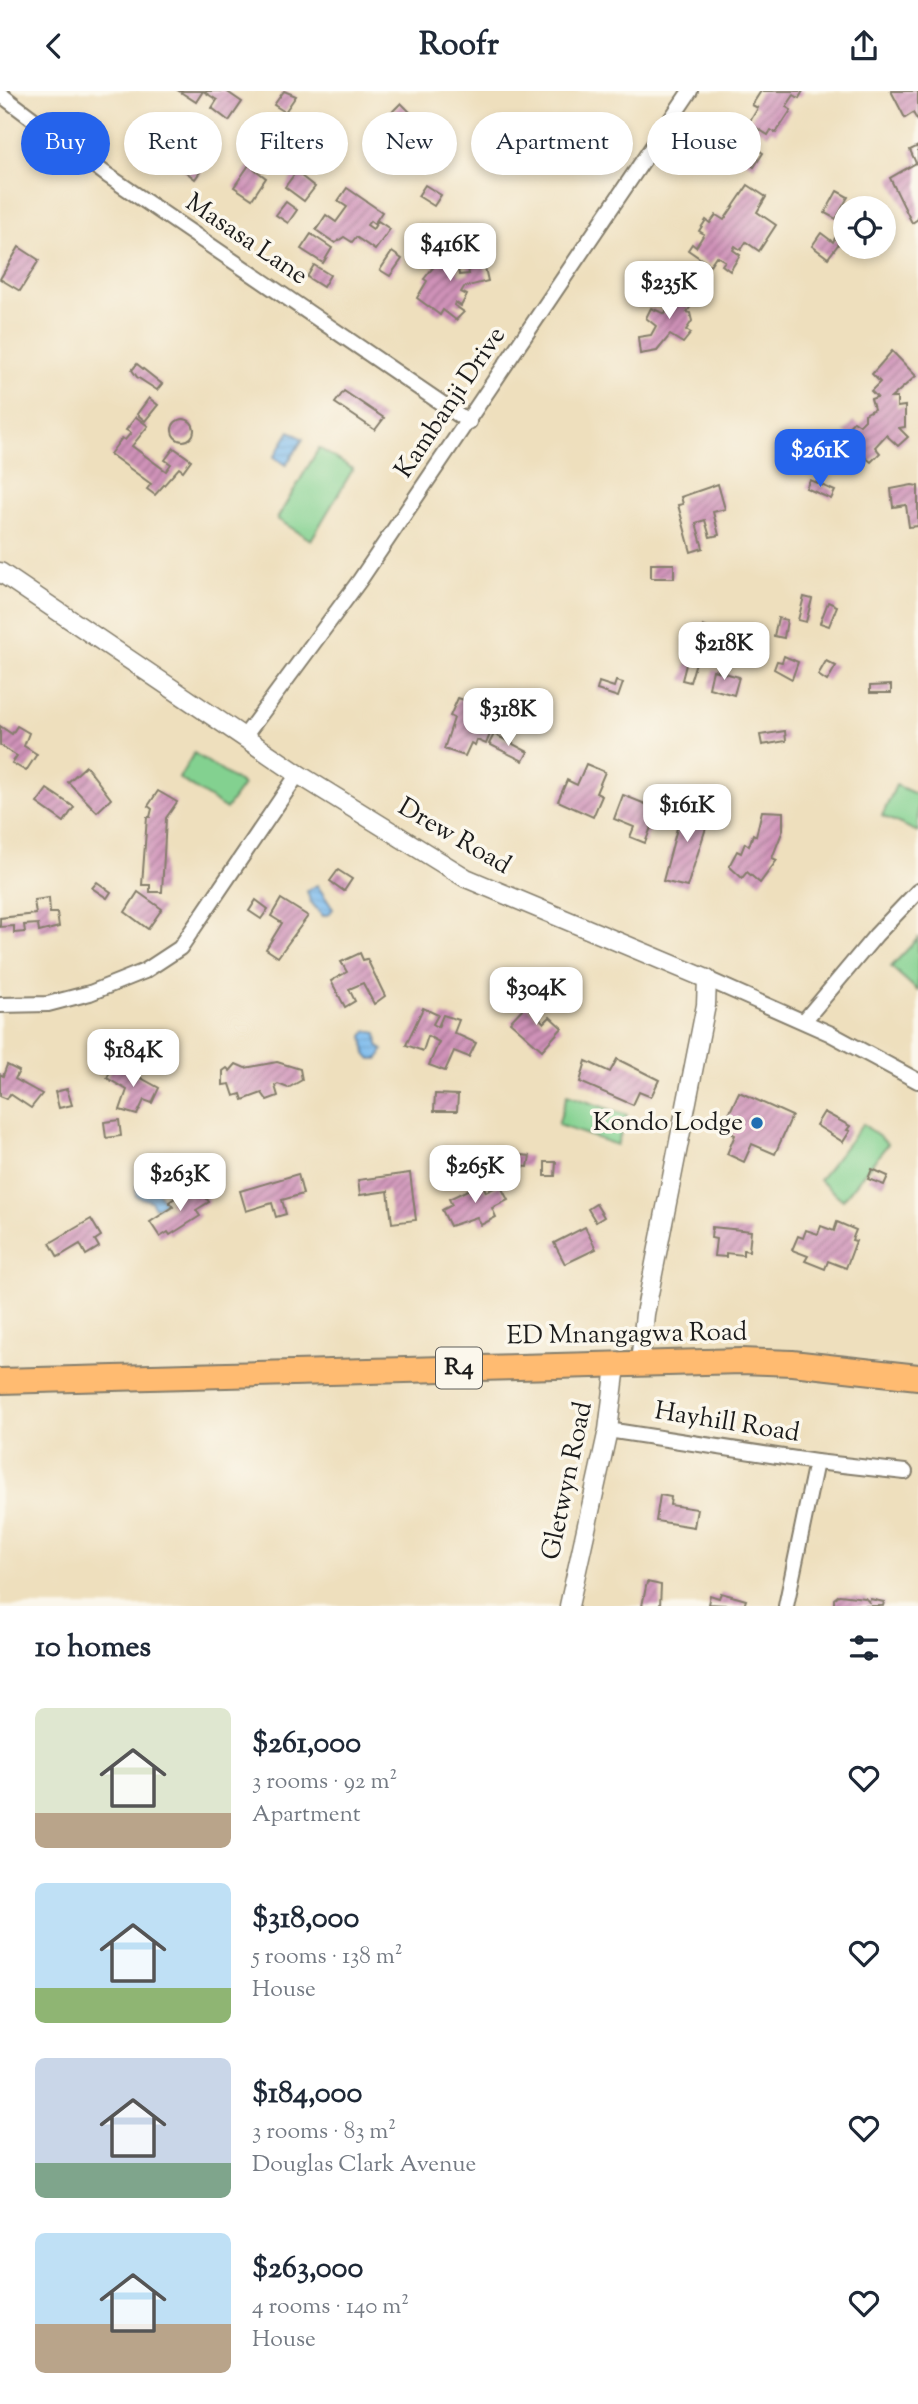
<!DOCTYPE html>
<html lang="en">
<head>
<meta charset="utf-8">
<style>
  body { margin:0; font-family:"Sorts Mill Goudy",serif; background:#f6f6f7; color:#1f2937; height:100vh; display:flex; flex-direction:column; font-size:26px; white-space:nowrap }
  * { box-sizing:border-box; margin:0 }
  p { font-size:23px; color:#747a83 }
  .icon { flex:none; width:38px; height:38px; fill:none; stroke:currentColor; stroke-width:2; stroke-linecap:round; stroke-linejoin:round }
  .map { position:relative; height:1515px; overflow:hidden }
  .drawer { display:flex; flex-direction:column; background:#fff; flex:1 }
  .drawer>* { flex:none }
  .banner { position:absolute; left:21px; top:21px; width:877px; height:63px; display:flex; gap:14px }
  .controls { position:absolute; left:833px; top:105px; display:grid; gap:14px }
  .controls a { display:grid; place-items:center; width:63px; height:63px; border-radius:50%; background:#fff; box-shadow:0 4px 10px #0003; font-size:35px }
  .price { position:absolute; translate:-50% -60px; padding:0 16px; border-radius:14px; background:#fff; color:#222; font-size:23px; line-height:46px; filter:drop-shadow(0 2px 4px #0008) }
  .price::after { content:''; position:absolute; left:50%; top:42px; width:21px; height:16px; margin-left:-10px; background:inherit; clip-path:polygon(0 0,100% 0,50% 100%) }
  .price.on { background:#2563eb; color:#fff }
  ul { padding:0; list-style:none }
  li { display:flex; align-items:center; gap:21px; height:175px; padding:0 35px }
  li span { display:grid; place-items:center; flex:none; width:196px; height:140px; border-radius:10px; color:#555 }
  li>.icon { margin-inline-start:auto }
  span .icon { width:84px; height:84px; fill:#fffc; stroke-width:1 }
  li b { font-size:30px }
  h2 { display:flex; justify-content:space-between; align-items:center; height:84px; padding:0 35px; font-size:30px }
  .chip { padding:0 24px; border-radius:32px; background:#fff; box-shadow:0 4px 10px #0003; font-size:24px; line-height:63px }
  .chip.on { background:#2563eb; color:#fff }
  header { display:flex; justify-content:space-between; align-items:center; height:91px; padding:0 35px; background:#fff; font-size:32px; font-weight:700 }
  .map>svg:first-child { display:block }
  .pitch { fill:#83d190; stroke:#507656; stroke-width:2 }
  .water { fill:url(#water-rules); stroke:#4a6b85; stroke-width:2 }
  .building { fill:url(#building-hatch) }
  .lines { fill:none; stroke-linecap:round; stroke-linejoin:round }
  .minor-casing { stroke:#857e6c; stroke-width:18 }
  .tertiary-casing { stroke:#857e6c; stroke-width:21 }
  .trunk-casing { stroke:#857e6c; stroke-width:28 }
  .minor { stroke:#fff; stroke-width:14 }
  .tertiary { stroke:#fff; stroke-width:18 }
  .trunk { stroke:#ffbb71; stroke-width:24 }
  .poi-dot { fill:#1f6fb2; stroke:#fbf7ec; stroke-width:2.5 }
  .labels { text-anchor:middle; dominant-baseline:central; stroke-width:7; stroke-linejoin:round; paint-order:stroke }
  .shield { fill:#fbf7ec; stroke:#5f5e5a; stroke-width:2 }
  .shield-label { font-size:24px; font-weight:bold; fill:#1c1c1c }
  .street-label { font-size:26px; fill:#1c1c1c; stroke:#fbf7ec }
  .poi-label { font-size:26px; fill:#1c1c1c; stroke:#fbf7ec; text-anchor:end }
</style>
</head>
<body>
<header><svg class="icon" aria-label="back" viewBox="0 0 24 24"><path d="M15 5l-7 7 7 7"/></svg>Roofr<svg class="icon" aria-label="share" viewBox="0 0 24 24"><path d="M12 15V3M7 8l5-5 5 5M5 13v7h14v-7"/></svg></header>
<div class="map">
<svg width="918" height="1515" viewBox="0 0 918 1515">
  <defs>
    <pattern id="water-rules" width="6" height="5" patternUnits="userSpaceOnUse" patternTransform="scale(1.75)"><rect width="6" height="5" fill="#79baee"/><path d="M0 2.5h6" fill="none" stroke="#689fcc"/></pattern>
    <pattern id="building-hatch" width="6" height="6" patternUnits="userSpaceOnUse" patternTransform="scale(1.75)"><rect width="6" height="6" fill="#cf92b8"/><path d="M-1 1l2-2M0 6l6-6M5 7l2-2" fill="none" stroke="#a77695"/></pattern>
  </defs>
  <rect width="100%" height="100%" fill="#fbf7ec"/>
  <filter id="ink" filterUnits="userSpaceOnUse"><feTurbulence type="fractalNoise" baseFrequency=".0143" numOctaves="2"/><feDisplacementMap in="SourceGraphic" scale="14" xChannelSelector="R" yChannelSelector="G"/><feConvolveMatrix kernelMatrix="1 2 1 2 8 2 1 2 1" color-interpolation-filters="sRGB"/></filter>
  <filter id="wash" filterUnits="userSpaceOnUse"><feTurbulence type="fractalNoise" baseFrequency=".00686" numOctaves="4" result="noise"/><feDisplacementMap in="SourceGraphic" scale="28" xChannelSelector="R" yChannelSelector="G"/><feGaussianBlur stdDeviation="1.57" result="paint"/><feColorMatrix in="noise" values="0 0 0 0 0 0 0 0 0 0 0 0 0 0 0 0 0 1.4 0 .05"/><feComposite in="paint" operator="in"/></filter>
  <g filter="url(#wash)">
    <rect width="100%" height="100%" fill="#eedfbd"/>
    <g class="pitch">
      <path d="M319,357l34,21 -42,71 -34,-21z"/>
      <path d="M194,662l49,32 -17,24 -47,-31z"/>
      <path d="M896,694l22,10v37l-36,-16z"/>
      <path d="M918,847v53l-27,-24z"/>
      <path d="M567,1004l60,20 -10,30 -59,-20z"/>
      <path d="M863,1033l25,20 -45,56 -24,-20z"/>
    </g>
    <g class="water">
      <path d="M290,340l13,8 -17,26 -12,-8z"/>
      <path d="M317,794l16,24 -4,5 -6,2 -13,-15 -3,-10z"/>
      <path d="M367,940l10,2 1,12 5,5 -4,9h-9l-4,-5 -3,-18z"/>
      <path d="M128,941l6,13 -24,12 -7,-12z"/>
      <path d="M136,1094l21,6 8,11 -10,6 -4,-7 -15,-5z"/>
    </g>
    <g id="blocks">
      <g class="building">
        <path d="M179,0h24l-7,11z"/>
        <path d="M203,0h23l16,11 -13,19 -17,-13 5,-8z"/>
        <path d="M284,0l12,5 -11,16 -11,-7z"/>
        <path d="M761,0h42l-4,7 -5,-3 -8,12 5,3 -15,23 -5,-3 -3,5 -19,-12 9,-15 -6,-3z"/>
        <path d="M891,0h27v30l-5,-8 -8,5z"/>
        <path d="M401,12l9,9 -9,10 -10,-9z"/>
        <path d="M289,22l53,32 -11,16 -22,-15 -2,3 -28,-21z"/>
        <path d="M740,47l23,15 -9,14 -23,-16z"/>
        <path d="M294,55l14,10 -9,13 -14,-11z"/>
        <path d="M918,55v73l-6,4 -22,-45 26,-15 -6,-13z"/>
        <path d="M178,70l6,4 2,-3 14,10 -5,7 -19,-15z"/>
        <path d="M249,74l17,13 -14,21 -18,-12z"/>
        <path d="M296,81l19,15 -11,14 -19,-14z"/>
        <path d="M425,94l16,10 -7,11 -16,-10z"/>
        <path d="M748,94l18,12 -9,15 19,13 -17,26 -13,-9 -5,8 -6,-4 -2,4 7,5 -10,16 -8,-6 3,-4 -9,-5 -6,9 -22,-15 4,-6 4,3 8,-13 -5,-3 7,-11 4,3 6,-8 8,5z"/>
        <path d="M347,97l35,24 -8,12 -4,-3 -3,4 6,4 5,-8 12,8 -15,21 -19,-13 -4,5 -8,-5 -9,6 -19,-13 10,-15 10,7 11,-15 -9,-6z"/>
        <path d="M837,100l11,6 -12,22 -11,-6z"/>
        <path d="M286,111l11,8 -9,13 -12,-8z"/>
        <path d="M821,142l12,9 2,-4 5,4 -12,16 -16,-12z"/>
        <path d="M311,143l21,14 -9,15 -22,-14z"/>
        <path d="M19,156l20,13 -19,31 -20,-12z"/>
        <path d="M441,157l1,3 13,-1 4,25 10,-1 -2,-12 16,-3 5,22 -24,6 -3,5 6,3 -6,11 -6,-4 -1,3 10,7 -8,8 -13,-10 -3,5 -23,-17 10,-17 -3,-2 11,-14 -2,-16z"/>
        <path d="M392,161l10,7 -12,17 -10,-6z"/>
        <path d="M314,174l16,10 -7,12 -16,-10z"/>
        <path d="M685,193l5,1 3,10 -6,2 4,9 -4,6 3,1 2,8 -6,9 5,3 -8,10 -13,-8 -13,16 -17,3 -2,-17 13,-2 5,-9 -10,-8 5,-10 14,6 7,-14 -3,-12z"/>
        <path d="M892,260l24,25 -25,22h6v9l8,-1v21l-6,1 9,9 -10,9 -12,-11 -11,12 5,6 -9,9 -22,-18 3,-4 -8,-8 10,-11 6,4 5,-5v-6l9,-5 -3,-10 6,-2 -6,-6 9,-9 -8,-8z"/>
        <path d="M137,273l25,20 -5,6 -20,-13 -5,-7z"/>
        <path d="M344,300l40,27 -9,12 -40,-27z"/>
        <path d="M149,307l9,7 -13,16 -8,-7z"/>
        <path d="M136,326l12,9 -16,20 34,25 5,-7 -6,-4 9,-12 17,12 -8,11 -4,-3 -24,27 -8,-6 4,-5 -41,-30 12,-16 3,2 6,-7 -5,-3z"/>
        <circle cx="183" cy="339" r="11"/>
        <path d="M810,389l25,11 -4,8 -25,-11z"/>
        <path d="M718,393l7,25 -12,3 6,23 -9,2 -5,-17 -9,3 7,25 -12,4 -13,-47 5,-1 -2,-7z"/>
        <path d="M912,394l6,1v40l-9,1 -3,-22 -13,2 -2,-18z"/>
        <rect x="651" y="473" width="23" height="14"/>
        <path d="M804,506l8,2 -6,23 -8,-2z"/>
        <path d="M828,511l9,4 -8,20 -9,-3z"/>
        <path d="M778,527l9,2 -3,18 -10,-2z"/>
        <path d="M703,535l34,15 -3,9 -35,-15z"/>
        <path d="M784,565l14,6 -6,17 -18,-10 3,-8 5,1z"/>
        <path d="M688,566l9,2 -7,23 -8,-2z"/>
        <path d="M826,570l10,5 -9,15 -9,-6z"/>
        <path d="M713,579l26,7 -5,18 -25,-7z"/>
        <path d="M616,590l7,2 -5,14 -21,-7 2,-8 15,5z"/>
        <path d="M891,594v8h-21v-7z"/>
        <path d="M458,607l33,11 -5,12 8,3 -8,20 -9,-4 -2,5 -4,-2 -6,13 -21,-7 10,-31 -4,-2z"/>
        <path d="M0,635l12,8 5,-8 12,7 -5,13 13,8 -11,17 -14,-8 5,-7 -17,-11z"/>
        <path d="M785,640l1,10 -24,4 -2,-10z"/>
        <path d="M494,643l34,18 -5,9 -34,-17z"/>
        <path d="M586,673l19,8 -9,21 6,3 -9,21 -35,-16 9,-21 10,5z"/>
        <path d="M86,675l25,33 -14,13 -29,-30z"/>
        <path d="M47,698l27,18 -10,15 -27,-19z"/>
        <path d="M158,700l19,11 -11,16 -4,74h-12v-7h-8l5,-68h3l2,-8 -4,-3z"/>
        <path d="M623,704l35,14 -13,34 -15,-6 4,-10 -20,-8z"/>
        <path d="M684,711l28,7 -25,78 -24,-6z"/>
        <path d="M762,720l21,1v18l-11,28 5,2 -17,23 -13,-11 -5,6 -13,-12 8,-15 4,2 4,-10 4,3 4,-12 3,2z"/>
        <path d="M338,779l14,9 -8,12 -14,-10z"/>
        <path d="M97,791l14,10 -4,6 -15,-10z"/>
        <path d="M138,801l24,17 -14,20 -23,-17z"/>
        <path d="M49,807l1,15h7l2,14 -20,5 -1,-8 -14,1 1,7 -11,1v-7l-14,1v-9l36,-4 -2,-14z"/>
        <path d="M281,808l27,17 -30,41 -12,-8 16,-26 -11,-7z"/>
        <path d="M256,809l12,9 -7,10 -12,-8z"/>
        <path d="M360,862l3,7 4,-1 18,37 -11,8 -11,-21 -14,6 6,12 -10,6 -14,-26 16,-9 -6,-10z"/>
        <path d="M526,914l18,18 6,-6 12,11 -20,22 -32,-28z"/>
        <path d="M423,917l15,7 -5,9 5,3 5,-12 16,5 -5,13 22,10 -7,14 -15,-6 -9,20 -16,-6 10,-23 -11,-6 -5,15 -17,-6z"/>
        <path d="M617,968l42,21 -8,17 -12,-5 -6,13 -53,-23 6,-21 24,11z"/>
        <path d="M277,971l23,7 2,11 -14,8 -10,-4 -3,2 3,10 -11,4 -5,-7 -19,7 -2,-6 -7,2 -4,-12 -7,1v-14l4,-3 3,3 6,-7 9,4z"/>
        <path d="M114,972l45,25 -7,15 -8,-3 -7,15 -17,-5 7,-20 -20,-12z"/>
        <path d="M7,974l12,6 -4,8 27,15 -11,14 -21,-14 -3,5 -7,-3v-22l3,2z"/>
        <path d="M67,998l5,16 -13,3 -4,-16z"/>
        <path d="M739,1001l53,24 -17,38 -23,-10 -8,18 -17,-8 8,-19 -13,-6z"/>
        <path d="M435,1003l23,1 -1,16h-23z"/>
        <path d="M824,1021l26,14 -3,4 3,1 -7,11 -27,-17z"/>
        <path d="M119,1029l2,16 -15,2 -2,-16z"/>
        <path d="M511,1063l19,2 -2,11 -18,-2z"/>
        <path d="M166,1071l1,14 -17,1v-14z"/>
        <path d="M545,1071h11l-1,14h-10z"/>
        <path d="M872,1078l16,7 -4,9 -16,-6z"/>
        <path d="M410,1082l6,47 -24,3 -4,-32 -28,4 -2,-15z"/>
        <path d="M298,1083l5,20 -21,6 4,14 -10,3 -4,-14 -26,8 -6,-20z"/>
        <path d="M482,1092l4,9 14,-7 8,15 -16,8 4,9 -15,8 -4,-8 -27,9 -8,-16 10,-5 -3,-6z"/>
        <path d="M199,1097l10,14 -13,8 4,6 -30,19 -2,-3 -8,5 -10,-15 23,-15 -4,-5 15,-10 3,4z"/>
        <path d="M596,1113l8,13 -8,5 -8,-13z"/>
        <path d="M91,1128l10,17 -6,4 4,7 -13,8 -6,-11 -22,13 -8,-14z"/>
        <path d="M837,1131l19,8 -4,10 4,1 -10,27 -18,-7 -3,8 -20,-8 3,-5 -16,-6 6,-14 5,2 3,-8 12,4 3,-8 13,5z"/>
        <path d="M585,1136l11,22 -31,15 -11,-21z"/>
        <path d="M712,1136l39,4 -2,20 -6,-1v5l-17,-2v4l-12,-1 2,-17 -5,-1z"/>
        <path d="M660,1404l11,2 -1,8 27,4 -3,18 -38,-6z"/>
        <path d="M647,1491l14,3 -1,21h-18z"/>
        <path d="M721,1502l25,7 -2,6 -36,-2 2,-9 9,3z"/>
        <path d="M839,1504l26,3 4,4 1,-3 14,3 -1,4h-49v-7z"/>
      </g>
    </g>
  </g>
  <g filter="url(#ink)">
    <use href="#blocks" fill-opacity="0" stroke="#857e6c" stroke-width="2"/>
    <g class="lines">
      <defs>
        <g id="minor">
          <path d="M0,3l107,81 362,247"/>
          <path d="M244,646l116,-157 330,-489"/>
          <path d="M707,888l122,54 89,48"/>
          <path d="M0,914l48,-1 42,-11 55,-22 35,-23 118,-174"/>
          <path d="M804,930l72,-86 42,-44"/>
          <path d="M608,1339l208,32 -30,144"/>
          <path d="M816,1371l89,10"/>
        </g>
        <g id="tertiary">
          <path d="M0,481l298,202 168,104 241,101 -1,26 -61,309 -5,50"/>
          <path d="M569,1515l39,-176 8,-64"/>
        </g>
        <path id="trunk" d="M0,1290l742,-20 50,2 126,14"/>
      </defs>
      <use href="#minor" class="minor-casing"/>
      <use href="#tertiary" class="tertiary-casing"/>
      <use href="#trunk" class="trunk-casing"/>
      <use href="#minor" class="minor"/>
      <use href="#tertiary" class="tertiary"/>
      <use href="#trunk" class="trunk"/>
    </g>
  </g>
  <circle class="poi-dot" cx="757" cy="1032" r="7"/>
  <g class="labels">
    <rect class="shield" x="436" y="1256.5" width="46" height="41" rx="5"/>
    <g class="shield-label">
      <text x="459" y="1277">R4</text>
    </g>
    <g class="street-label">
      <text transform="translate(246 149) rotate(34)">Masasa Lane</text>
      <text transform="translate(451 312) rotate(-56)">Kambanji Drive</text>
      <text transform="translate(454 746) rotate(30)">Drew Road</text>
      <text transform="translate(627 1244) rotate(-1)">ED Mnangagwa Road</text>
      <text transform="translate(727 1332) rotate(9)">Hayhill Road</text>
      <text transform="translate(568 1390) rotate(-78)">Gletwyn Road</text>
    </g>
    <g class="poi-label">
      <text x="743" y="1032">Kondo Lodge</text>
    </g>
  </g>
</svg>
<div class="controls">
<a><svg class="icon" aria-label="locate" viewBox="0 0 24 24"><circle cx="12" cy="12" r="6"/><path d="M12 2v4M12 18v4M2 12h4M18 12h4"/></svg></a>
</div>
<b class="price" style="left:450px;top:192px">$416K</b>
<b class="price" style="left:669px;top:230px">$235K</b>
<b class="price on" style="left:820px;top:398px">$261K</b>
<b class="price" style="left:724px;top:591px">$218K</b>
<b class="price" style="left:508px;top:657px">$318K</b>
<b class="price" style="left:687px;top:753px">$161K</b>
<b class="price" style="left:536px;top:936px">$304K</b>
<b class="price" style="left:133px;top:998px">$184K</b>
<b class="price" style="left:475px;top:1114px">$265K</b>
<b class="price" style="left:180px;top:1122px">$263K</b>
<div class="banner">
<a class="chip on">Buy</a>
<a class="chip">Rent</a>
<a class="chip">Filters</a>
<a class="chip">New</a>
<a class="chip">Apartment</a>
<a class="chip">House</a>
</div>
</div>
<section class="drawer">
<h2>10 homes<svg class="icon" aria-label="filters" viewBox="0 0 24 24"><path d="M4 7h16M4 17h16"/><circle cx="9" cy="7" r="2"/><circle cx="15" cy="17" r="2"/></svg></h2>
<ul>
<li><span style="background:linear-gradient(#dfe7d0 75%,#b9a48a 0)"><svg class="icon" aria-label="home" viewBox="0 0 24 24"><path d="M3 11l9-7 9 7M6 9v11h12V9"/></svg></span><div><b>$261,000</b><p>3 rooms · 92 m²</p><p>Apartment</p></div><svg class="icon" aria-label="heart" viewBox="0 0 24 24"><path d="M12 20l-8-8c-3-5 5-10 8-4 3-6 11-1 8 4z"/></svg></li>
<li><span style="background:linear-gradient(#bfe0f5 75%,#8fb573 0)"><svg class="icon" aria-label="home" viewBox="0 0 24 24"><path d="M3 11l9-7 9 7M6 9v11h12V9"/></svg></span><div><b>$318,000</b><p>5 rooms · 138 m²</p><p>House</p></div><svg class="icon" aria-label="heart" viewBox="0 0 24 24"><path d="M12 20l-8-8c-3-5 5-10 8-4 3-6 11-1 8 4z"/></svg></li>
<li><span style="background:linear-gradient(#c9d6e8 75%,#7fa58c 0)"><svg class="icon" aria-label="home" viewBox="0 0 24 24"><path d="M3 11l9-7 9 7M6 9v11h12V9"/></svg></span><div><b>$184,000</b><p>3 rooms · 83 m²</p><p>Douglas Clark Avenue</p></div><svg class="icon" aria-label="heart" viewBox="0 0 24 24"><path d="M12 20l-8-8c-3-5 5-10 8-4 3-6 11-1 8 4z"/></svg></li>
<li><span style="background:linear-gradient(#bfe0f5 65%,#b9a48a 0)"><svg class="icon" aria-label="home" viewBox="0 0 24 24"><path d="M3 11l9-7 9 7M6 9v11h12V9"/></svg></span><div><b>$263,000</b><p>4 rooms · 140 m²</p><p>House</p></div><svg class="icon" aria-label="heart" viewBox="0 0 24 24"><path d="M12 20l-8-8c-3-5 5-10 8-4 3-6 11-1 8 4z"/></svg></li>
</ul>
</section>
</body>
</html>
